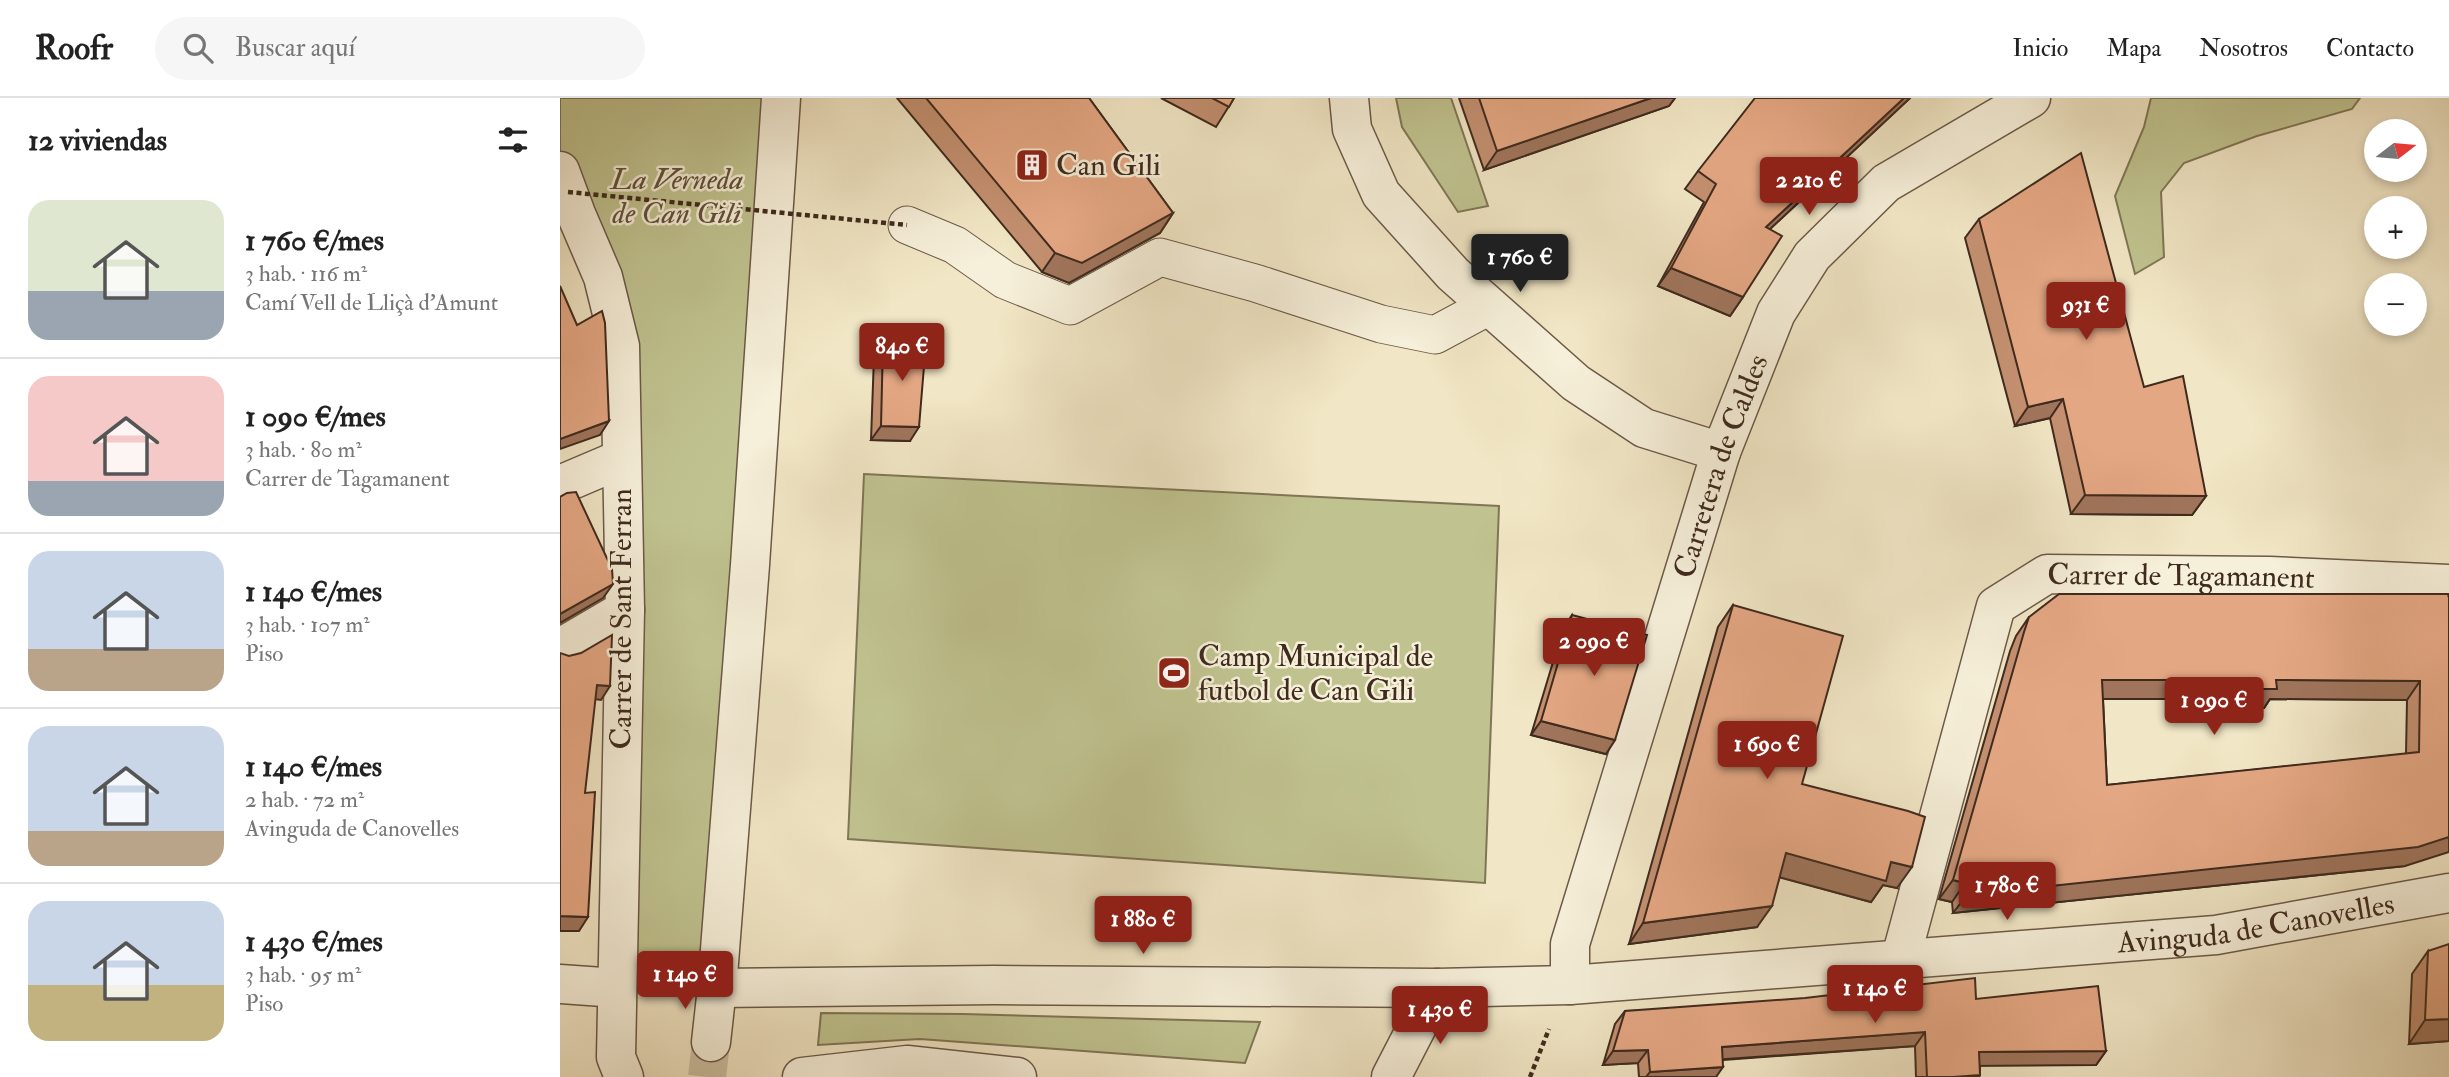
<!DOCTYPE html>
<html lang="es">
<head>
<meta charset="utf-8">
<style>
  body { margin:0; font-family:"IM FELL Double Pica",serif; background:#f6f6f6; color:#222; height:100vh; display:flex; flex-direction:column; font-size:26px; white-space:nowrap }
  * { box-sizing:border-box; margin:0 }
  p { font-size:23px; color:#767676 }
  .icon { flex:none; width:38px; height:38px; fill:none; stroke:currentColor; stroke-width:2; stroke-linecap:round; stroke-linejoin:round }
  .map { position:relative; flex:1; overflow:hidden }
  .side { display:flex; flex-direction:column; background:#fff; width:560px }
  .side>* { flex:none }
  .needle { width:46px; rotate:74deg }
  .buttons { position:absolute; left:1804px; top:21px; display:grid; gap:14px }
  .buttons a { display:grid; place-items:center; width:63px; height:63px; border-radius:50%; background:#fff; box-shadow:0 4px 10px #0003; font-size:35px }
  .price { position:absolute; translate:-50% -60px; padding:0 16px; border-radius:7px; background:#8f2418; color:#fff; font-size:23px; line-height:46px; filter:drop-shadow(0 2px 4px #0008) }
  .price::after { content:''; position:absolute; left:50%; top:42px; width:21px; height:16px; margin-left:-10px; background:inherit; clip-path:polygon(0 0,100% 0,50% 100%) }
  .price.on { background:#222; color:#fff }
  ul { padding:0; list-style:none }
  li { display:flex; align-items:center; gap:21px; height:175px; padding:0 28px }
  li+li { border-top:2px solid #e0e0e0 }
  li span { display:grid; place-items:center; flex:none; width:196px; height:140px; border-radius:21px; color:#555 }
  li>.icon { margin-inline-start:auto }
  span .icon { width:84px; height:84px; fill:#fffc; stroke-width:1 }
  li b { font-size:30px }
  h2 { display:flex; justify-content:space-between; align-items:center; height:84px; padding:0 28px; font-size:30px }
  header { display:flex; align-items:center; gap:42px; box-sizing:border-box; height:98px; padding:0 35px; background:#fff; border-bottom:2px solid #e0e0e0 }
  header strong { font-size:33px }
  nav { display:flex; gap:38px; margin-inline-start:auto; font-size:24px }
  .search { width:490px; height:63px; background:#f6f6f6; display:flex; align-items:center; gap:18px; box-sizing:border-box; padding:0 24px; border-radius:38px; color:#767676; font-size:26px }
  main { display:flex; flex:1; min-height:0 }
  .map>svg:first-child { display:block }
  .green { fill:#c0c390; stroke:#807657; stroke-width:2 }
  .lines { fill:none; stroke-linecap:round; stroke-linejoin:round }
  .tertiary-tunnel { stroke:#cdc0a4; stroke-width:38; stroke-dasharray:38 19; stroke-linecap:butt }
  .pedestrian-casing { stroke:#6c5948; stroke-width:39 }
  .minor-casing { stroke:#6c5948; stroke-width:41 }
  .tertiary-casing { stroke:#6c5948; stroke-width:41 }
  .path { stroke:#3f2a1e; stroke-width:4.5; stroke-dasharray:5 3.5; stroke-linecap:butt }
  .pedestrian { stroke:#f6efd9; stroke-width:37 }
  .minor { stroke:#f6efd9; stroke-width:38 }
  .tertiary { stroke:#f6efd9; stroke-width:38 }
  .path-bridge { stroke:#3f2a1e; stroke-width:4.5; stroke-dasharray:5 3.5; stroke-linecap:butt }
  .wall { fill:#c49071; stroke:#3f2a1e; stroke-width:2; fill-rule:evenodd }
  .shaded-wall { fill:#a0755c; stroke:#3f2a1e; stroke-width:2 }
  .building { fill:#e4a783; stroke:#3f2a1e; stroke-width:2; fill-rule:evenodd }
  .labels { text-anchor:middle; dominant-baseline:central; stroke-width:5; stroke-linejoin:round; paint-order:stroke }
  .poi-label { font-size:30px; fill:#3f2a1e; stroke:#f6efd9; text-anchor:start }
  .park-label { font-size:30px; font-style:italic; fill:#5f503a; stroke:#f6efd9 }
  .street-label { font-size:30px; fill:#3f2a1e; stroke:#f6efd9 }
</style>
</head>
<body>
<header>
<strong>Roofr</strong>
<div class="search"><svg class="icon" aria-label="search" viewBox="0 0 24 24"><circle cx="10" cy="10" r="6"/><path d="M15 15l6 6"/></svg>Buscar aquí</div>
<nav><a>Inicio</a><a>Mapa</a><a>Nosotros</a><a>Contacto</a></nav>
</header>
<main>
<section class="side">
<h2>12 viviendas<svg class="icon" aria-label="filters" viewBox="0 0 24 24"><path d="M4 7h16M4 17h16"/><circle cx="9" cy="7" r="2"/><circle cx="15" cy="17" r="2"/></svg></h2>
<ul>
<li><span style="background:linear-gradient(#dfe7d0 65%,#9aa5b1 0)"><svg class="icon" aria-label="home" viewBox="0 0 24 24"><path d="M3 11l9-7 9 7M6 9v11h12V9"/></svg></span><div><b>1 760 €/mes</b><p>3 hab. · 116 m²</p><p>Camí Vell de Lliçà d'Amunt</p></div></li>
<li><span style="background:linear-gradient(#f6c9c9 75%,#9aa5b1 0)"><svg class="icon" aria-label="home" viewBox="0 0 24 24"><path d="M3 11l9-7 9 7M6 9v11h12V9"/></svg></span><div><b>1 090 €/mes</b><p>3 hab. · 80 m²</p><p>Carrer de Tagamanent</p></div></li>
<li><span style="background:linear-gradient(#c9d6e8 70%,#b9a48a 0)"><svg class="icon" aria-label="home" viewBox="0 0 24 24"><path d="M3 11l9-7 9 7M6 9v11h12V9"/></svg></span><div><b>1 140 €/mes</b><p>3 hab. · 107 m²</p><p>Piso</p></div></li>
<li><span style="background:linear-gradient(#c9d6e8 75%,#b9a48a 0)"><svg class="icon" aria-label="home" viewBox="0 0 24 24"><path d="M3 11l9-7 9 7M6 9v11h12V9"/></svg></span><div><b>1 140 €/mes</b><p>2 hab. · 72 m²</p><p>Avinguda de Canovelles</p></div></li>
<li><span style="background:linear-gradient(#c9d6e8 60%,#c2b280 0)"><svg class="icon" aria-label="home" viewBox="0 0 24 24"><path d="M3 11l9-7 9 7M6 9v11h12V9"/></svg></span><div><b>1 430 €/mes</b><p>3 hab. · 95 m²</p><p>Piso</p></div></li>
</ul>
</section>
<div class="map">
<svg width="1889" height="979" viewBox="0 0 1889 979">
  <rect width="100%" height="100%" fill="#f1e6c5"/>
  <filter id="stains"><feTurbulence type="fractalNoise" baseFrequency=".00286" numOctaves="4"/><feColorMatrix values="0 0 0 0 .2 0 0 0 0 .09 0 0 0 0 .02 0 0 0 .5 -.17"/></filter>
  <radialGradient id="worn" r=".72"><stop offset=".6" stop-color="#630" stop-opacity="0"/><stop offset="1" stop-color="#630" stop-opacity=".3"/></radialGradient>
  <g class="green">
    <path d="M0,0h221l-64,890h-100l3,-642 -60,-179z"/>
    <path d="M836,0h55l37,108 -30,6 -56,-85z"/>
    <path d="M1591,0h209l-8,11 -95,27 -73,27 -23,29 3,65 -29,17 -20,-78 29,-69z"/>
    <path d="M304,376l635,32 -14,377 -637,-44z"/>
    <path d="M261,915l142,1 297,8 -15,41 -325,-24 -102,6z"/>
  </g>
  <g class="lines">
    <path class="tertiary-tunnel" d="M147,979l4,-35"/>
    <defs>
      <path id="pedestrian" d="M347,127l48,20 50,35 65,26 90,-49 95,26 126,41 54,11 54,-29"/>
      <g id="minor">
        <path d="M789,0l3,31 29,65 72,80 123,109 68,45 77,24"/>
        <path d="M0,73l16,43 27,63 17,69 5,264 -9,447 8,20"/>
        <path d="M0,387l61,-26"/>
        <path d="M0,550l65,-38"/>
        <path id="s1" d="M1340,863l96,-355 51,-32 222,2 180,8"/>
        <path d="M0,886l57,4"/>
        <path d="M242,979l105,-12 110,12"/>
        <path d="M831,979l46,-89"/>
      </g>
      <g id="tertiary">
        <path id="s2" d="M1010,887v-41l151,-492 55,-139 36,-57 74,-73 145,-85"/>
        <path id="s3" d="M157,890l277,-3 443,3 133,-3 646,-50 233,-42"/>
        <path d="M151,944l6,-54 33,-423 31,-467"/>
      </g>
    </defs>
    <use href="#pedestrian" class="pedestrian-casing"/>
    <use href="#minor" class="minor-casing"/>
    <use href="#tertiary" class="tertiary-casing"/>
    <path class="path" d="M970,979l19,-48"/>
    <use href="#pedestrian" class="pedestrian"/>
    <use href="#minor" class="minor"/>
    <use href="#tertiary" class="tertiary"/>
    <path class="path-bridge" d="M8,94l339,33"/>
  </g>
  <g class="wall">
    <path d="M337,0h192l84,115 -13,20 -91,50 -27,-11z"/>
    <path d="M601,0h73l-18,29z"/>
    <path d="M899,0h216l-6,8 -185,64z"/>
    <path d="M1350,0l-140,131 -27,68 -13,19 -72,-30 46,-84 -19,-13 13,-18z"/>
    <path d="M1419,121l165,168 62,109 -14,19 -121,-1 -21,-96 -35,8 -50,-188z"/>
    <path d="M323,244l27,99 -39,-1 3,-84z"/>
    <path d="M1888,496l-43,272 -452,47 -1,-11 -13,-3 71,-248 6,-15 13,-19zM1543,601h106v9h55l6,-9 137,1 -1,54 -299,31z"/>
    <path d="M1173,507l69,179 95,104 -14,-3 -12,17 -91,-25 -23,50 -128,17 89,-317z"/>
    <path d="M1012,517l34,139 -75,-19 32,-106z"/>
    <path d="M1868,853l21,90 -40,3 3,-70z"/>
    <path d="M1416,901l130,52 -10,14h-116v10l-1,2h-63l-1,-31 -192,14 -7,17h-77l-1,-14 -35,2 12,-41 10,-13z"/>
  </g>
  <g class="shaded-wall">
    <path d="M1091,0h24l-6,8 -185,64 13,-19z"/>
    <path d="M1344,0h6l-157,147 13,-18z"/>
    <path d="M613,115l-13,20 -91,50 -27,-11 13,-19z"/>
    <path d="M1111,170l72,29 -13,19 -72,-30z"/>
    <path d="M1503,301l-13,19 -35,8 13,-19z"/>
    <path d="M49,323l-9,14 -40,14v-10z"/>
    <path d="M321,328l38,1 -9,14 -39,-1z"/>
    <path d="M1525,397l121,1 -14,19 -121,-1z"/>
    <path d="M53,486l-10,14 -43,25v-9z"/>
    <path d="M1542,582h121l-14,19h-121z"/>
    <path d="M1716,582l144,1 -13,19 -137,-1 -6,9h-55l14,-19z"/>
    <path d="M37,587l13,1 -9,14 -14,-2z"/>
    <path d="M981,623l74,19 -9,14 -75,-19z"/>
    <path d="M1889,739v15l-44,14 -452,47 14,-18z"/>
    <path d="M1226,755l105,9 21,5 -15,21 -14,-3 -12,17 -100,-27z"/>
    <path d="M1393,782l12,3 -13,19 -13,-3z"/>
    <path d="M1212,808l-15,21 -128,17 14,-21z"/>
    <path d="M0,818l28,1 -9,14h-19z"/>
    <path d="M1889,921v22l-40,3 16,-24z"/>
    <path d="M1365,934l-10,14 -203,14 10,-13z"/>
    <path d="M1088,952l-10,13 -35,2 10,-14z"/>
    <path d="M1546,953l-10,14 -127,1 10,-14z"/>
    <path d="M1163,969l-7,10h-70l4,-5z"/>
  </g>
  <g class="building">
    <path d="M366,0h163l84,115 -91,50 -27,-10z"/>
    <path d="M652,0h22l-5,9z"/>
    <path d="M919,0h172l-154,53z"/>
    <path d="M1195,0h149l-138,129 16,9 -39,61 -72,-29 45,-84 -18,-13z"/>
    <path d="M1521,55l63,234 39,-11 23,120 -121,-1 -22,-96 -35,8 -49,-188z"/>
    <path d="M0,188l17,39 25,-14 3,12 4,98 -49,18z"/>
    <path d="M323,244h43l-7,85 -38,-1z"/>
    <path d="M16,394l36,77 1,15 -53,30v-117l7,-4z"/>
    <path d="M1499,496h389l1,4v239l-31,10 -451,48 -2,-12 -12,-3 71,-248 5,-15zM1542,582h121v9h54l-1,-9 144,1 -1,71 -312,33z"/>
    <path d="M1173,507l110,31 -41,148 106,27 17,6 -13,50 -21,-5 -5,19 -100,-28 -14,53 -129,17z"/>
    <path d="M1012,517l75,20 -32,105 -74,-19z"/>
    <path d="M52,537l-2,51 -13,-1 -12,108 10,-1 -7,125 -28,-1v-263l9,3 12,-3z"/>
    <path d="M1889,846v75l-24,1 3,-69z"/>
    <path d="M1415,880l1,21 122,-13 8,65 -127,1 1,23 -27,2h-26l-2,-45 -203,15 1,20 -73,5 -2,-22 -35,1 12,-40 180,-13z"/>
  </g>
  <defs>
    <symbol id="building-square" viewBox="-11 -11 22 22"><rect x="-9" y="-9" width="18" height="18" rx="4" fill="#8f2418" stroke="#f6efd9"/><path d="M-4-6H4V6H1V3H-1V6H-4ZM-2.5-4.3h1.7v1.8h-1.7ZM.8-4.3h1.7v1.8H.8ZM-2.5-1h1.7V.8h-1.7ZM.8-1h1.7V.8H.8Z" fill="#fff"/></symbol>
    <symbol id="stadium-square" viewBox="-11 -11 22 22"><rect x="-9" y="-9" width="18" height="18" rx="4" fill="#8f2418" stroke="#f6efd9"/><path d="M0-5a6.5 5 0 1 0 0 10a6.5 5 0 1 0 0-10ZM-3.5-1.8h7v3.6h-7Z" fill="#fff"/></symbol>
  </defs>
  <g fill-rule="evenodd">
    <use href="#building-square" x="453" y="48" width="38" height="38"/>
    <use href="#stadium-square" x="595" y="556" width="38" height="38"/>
  </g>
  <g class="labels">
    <g class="poi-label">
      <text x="496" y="67">Can Gili</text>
      <text x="638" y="558">Camp Municipal de<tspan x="638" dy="34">futbol de Can Gili</tspan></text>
    </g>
    <g class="park-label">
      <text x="117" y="81">La Verneda<tspan x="117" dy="34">de Can Gili</tspan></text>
    </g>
    <g class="street-label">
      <text stroke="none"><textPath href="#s2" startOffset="542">Carretera de Caldes</textPath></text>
      <text stroke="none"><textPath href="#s1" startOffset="562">Carrer de Tagamanent</textPath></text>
      <text transform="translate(61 521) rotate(-90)">Carrer de Sant Ferran</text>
      <text stroke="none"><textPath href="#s3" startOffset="1542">Avinguda de Canovelles</textPath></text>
    </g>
  </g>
  <rect width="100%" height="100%" filter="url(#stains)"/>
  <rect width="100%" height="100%" fill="url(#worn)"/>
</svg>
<div class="buttons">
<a><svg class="needle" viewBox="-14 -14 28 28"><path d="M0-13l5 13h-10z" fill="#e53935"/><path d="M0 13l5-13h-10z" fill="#767676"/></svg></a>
<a>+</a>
<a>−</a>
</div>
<b class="price" style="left:1249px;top:119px">2 210 €</b>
<b class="price on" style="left:960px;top:196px">1 760 €</b>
<b class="price" style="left:1526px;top:244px">931 €</b>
<b class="price" style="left:342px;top:285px">840 €</b>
<b class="price" style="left:1034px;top:580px">2 090 €</b>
<b class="price" style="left:1654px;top:639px">1 090 €</b>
<b class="price" style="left:1207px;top:683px">1 690 €</b>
<b class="price" style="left:1447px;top:824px">1 780 €</b>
<b class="price" style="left:583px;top:858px">1 880 €</b>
<b class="price" style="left:125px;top:913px">1 140 €</b>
<b class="price" style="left:1315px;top:927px">1 140 €</b>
<b class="price" style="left:880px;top:948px">1 430 €</b>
</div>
</main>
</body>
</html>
